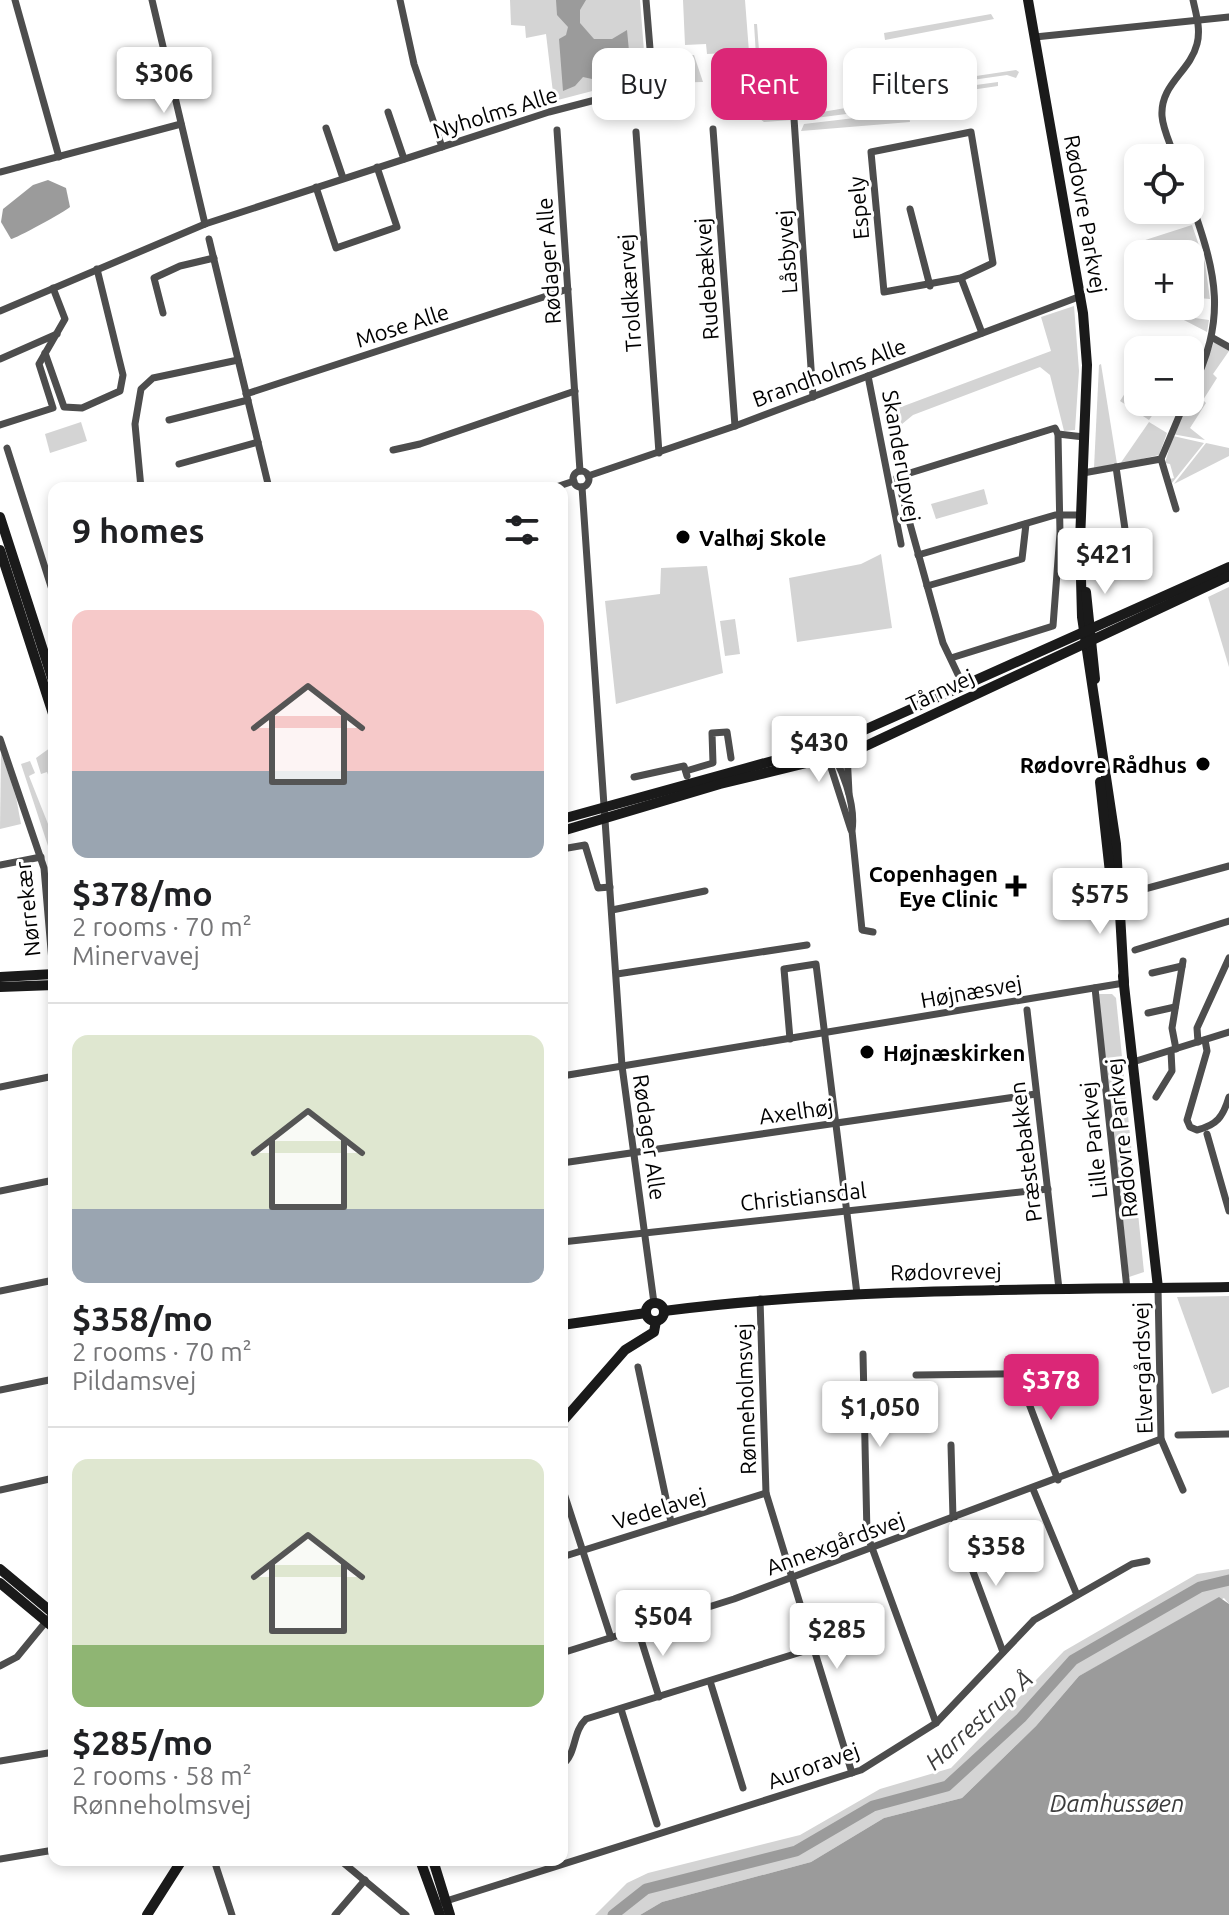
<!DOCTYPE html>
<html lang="en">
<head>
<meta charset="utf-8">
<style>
  body { margin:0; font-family:Ubuntu,sans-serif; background:#f6f6f6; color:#202124; height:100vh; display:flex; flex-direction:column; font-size:30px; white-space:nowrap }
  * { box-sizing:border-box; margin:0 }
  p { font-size:26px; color:#757577 }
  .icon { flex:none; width:44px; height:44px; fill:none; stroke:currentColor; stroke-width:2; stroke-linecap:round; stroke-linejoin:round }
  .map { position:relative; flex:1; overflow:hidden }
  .side { position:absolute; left:48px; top:482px; width:520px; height:1384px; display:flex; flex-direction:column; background:#fff; border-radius:16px; box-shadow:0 4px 12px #0003 }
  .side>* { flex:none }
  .hud { position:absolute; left:592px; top:48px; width:516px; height:72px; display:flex; gap:16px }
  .buttons { position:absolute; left:1124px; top:144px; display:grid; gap:16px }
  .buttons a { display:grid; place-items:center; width:80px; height:80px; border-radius:16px; background:#fff; box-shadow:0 4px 12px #0003; font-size:40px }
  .price { position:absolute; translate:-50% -68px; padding:0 18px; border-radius:8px; background:#fff; color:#222; font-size:26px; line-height:52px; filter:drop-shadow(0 2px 4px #0008) }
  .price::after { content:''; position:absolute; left:50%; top:48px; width:24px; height:18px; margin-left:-12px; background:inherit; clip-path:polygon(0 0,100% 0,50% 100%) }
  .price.selected { background:#db2777; color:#fff }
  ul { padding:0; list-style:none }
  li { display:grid; align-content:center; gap:16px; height:424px; padding:0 24px }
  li+li { border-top:2px solid #e0e0e0 }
  li span { display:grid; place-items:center; height:248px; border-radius:16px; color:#555 }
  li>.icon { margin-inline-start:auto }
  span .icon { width:144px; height:144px; fill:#fffc; stroke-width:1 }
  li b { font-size:34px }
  h2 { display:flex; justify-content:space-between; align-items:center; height:96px; padding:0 24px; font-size:34px }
  .chip { padding:0 28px; border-radius:16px; background:#fff; box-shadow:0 4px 12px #0003; font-size:28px; line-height:72px }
  .chip.selected { background:#db2777; color:#fff }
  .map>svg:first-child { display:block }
  .green { fill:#d4d4d4 }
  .water { fill:#9b9b9b }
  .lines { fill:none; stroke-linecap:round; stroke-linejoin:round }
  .river { stroke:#9b9b9b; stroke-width:11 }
  .street { stroke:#4d4d4d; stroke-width:7 }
  .secondary { stroke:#1a1a1a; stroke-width:10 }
  .poi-dot { fill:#000; stroke:#fff; stroke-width:3 }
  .labels { text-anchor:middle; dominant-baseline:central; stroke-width:6; stroke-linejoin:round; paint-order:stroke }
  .street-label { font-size:22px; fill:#000; stroke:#fff }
  .poi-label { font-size:22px; font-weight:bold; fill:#000; stroke:#fff; text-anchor:start }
  .water-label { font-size:24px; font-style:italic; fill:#3c3c3c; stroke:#fff }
</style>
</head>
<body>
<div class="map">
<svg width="1229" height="1915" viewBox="0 0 1229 1915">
  <rect width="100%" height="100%" fill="#fff"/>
  <g class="green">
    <path d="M510,0h130l6,77 -92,24 -8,-67 -20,4 -1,-12 -14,-1z"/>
    <path d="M683,0h62l4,52 -42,2 -1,-10 -21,1z"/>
    <path d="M991,14l3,5 -109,21 -1,-7z"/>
    <path d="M754,24h3l7,92 27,-1v5l-27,2 -4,-3z"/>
    <path d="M657,51h11l1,5 25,-1 9,27 -47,1 -3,-29z"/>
    <path d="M1016,70l3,2 -3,6 -9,-3 -91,13 -26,18 -13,4 -77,10 -1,-4 93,-16 11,-13z"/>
    <path d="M998,82v4l-81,12 -9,7 2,17 -109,9 3,-7 76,-9 37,-22z"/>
    <path d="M1192,225l13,38 5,36 -12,-1 -2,8 -6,-1v-51h-49l-2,-12z"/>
    <path d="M1074,306l5,65 -4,59 -11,1 -14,-56 -10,-8 -127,48 -11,9 -9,-14 158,-59 -10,-34z"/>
    <path d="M1157,306h30l1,11 21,3 -2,12z"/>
    <path d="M1214,342l15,9 -16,23 4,4 -14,22 3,3 -16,25 15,12 -33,-6 18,-32z"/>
    <path d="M1101,364l16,100 -23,4 5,-103z"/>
    <path d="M1138,373v8l-7,8 7,13 18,8 -7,10 -29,-19z"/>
    <path d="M81,422l6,19 -37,12 -5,-19z"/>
    <path d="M1149,422l18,11 -8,22 -39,9z"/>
    <path d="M1173,436l31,7 -32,40 -2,-4 4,-1 -4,-14 -5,-1z"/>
    <path d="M1206,443l23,5v8l-55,28z"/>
    <path d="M984,489l4,15 -52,15 -5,-15z"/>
    <path d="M881,554l11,74 -95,14 -8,-64 72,-14z"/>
    <path d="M707,566l16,107 -107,31 -11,-103 55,-7 1,-26z"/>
    <path d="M1229,587v80l-21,-70z"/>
    <path d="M735,619l5,35 -15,2 -5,-35z"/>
    <path d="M54,745v46l-7,-19 -6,2 -5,-16z"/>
    <path d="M1,752l15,45 5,27 -21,5z"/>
    <path d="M30,761l5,12 -6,3 25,63v12l-4,1 -29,-88z"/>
    <path d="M1098,994h14l4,4 28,274 -15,5z"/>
    <path d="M1229,1296v91l-17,7 -35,-97z"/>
    <path d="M1229,1569v35l-5,-6 -145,78 -43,50 -74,72 -78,20 -73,44 -149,40 -22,13h-45l32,-32 21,-10 152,-38 80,-46 71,-21 113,-117 133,-77z"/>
  </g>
  <g class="water">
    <path d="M556,0h30l-6,10v13l14,16h18l15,-9 4,42 -30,9 -18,-4 -8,9 -12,5 -4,-52 7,-4 2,-8 -11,-12z"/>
    <path d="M48,180l18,8 4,19c-4,4 -55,32 -59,32l-10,-17 2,-13 30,-24z"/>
    <path d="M1219,1597l10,7v311h-589l22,-13 149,-40 73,-44 78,-20 74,-72 43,-50z"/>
  </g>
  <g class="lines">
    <path class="river" d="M613,1915l33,-26 150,-38 77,-45 74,-20 74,-68 52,-58 127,-73 29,-7"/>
    <g class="street">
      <path d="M15,0l44,157"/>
      <path d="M152,0l53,224"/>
      <path d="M400,0l14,64 28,83"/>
      <path d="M1035,37l194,-20"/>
      <path d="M793,104l20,293"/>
      <path d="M388,112l16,47"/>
      <path d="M326,128l17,50"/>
      <path d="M713,129l22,297"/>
      <path d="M557,130l23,341"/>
      <path d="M636,132l23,321"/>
      <path d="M971,132l22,131 -32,15 -77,14 -13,-140z"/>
      <path d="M1175,158c-4,-13 -12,-28 -13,-42 -2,-32 28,-44 35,-72 4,-15 -1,-30 -4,-44"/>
      <path d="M0,172l181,-48"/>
      <path d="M316,187l20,61 61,-21 -20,-60"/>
      <path d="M1190,199c27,76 38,119 0,194"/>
      <path d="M910,209l20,77"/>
      <path d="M209,239l60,249"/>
      <path d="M961,278l21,55"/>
      <path d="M0,311l205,-87 344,-112 104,-27 -7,-85"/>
      <path d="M163,313l-9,-35 26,-12 34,-8"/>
      <path d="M1213,338l16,9"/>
      <path d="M45,353l19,54 18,1 38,-17 3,-16 -26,-106"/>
      <path d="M0,359l57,-25"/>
      <path d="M868,376l33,168"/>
      <path d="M246,394l322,-105"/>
      <path d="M169,420l79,-20"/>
      <path d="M0,425l53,-17 -14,-44 26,-45 -12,-31"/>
      <path d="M7,448l47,148"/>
      <path d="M393,450l27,-6 155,-53"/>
      <path d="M179,464l79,-22"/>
      <path d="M1116,467l10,69 -3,5 2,17"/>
      <circle cx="581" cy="479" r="8"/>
      <path d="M1083,473l78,-14"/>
      <path d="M588,476l147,-50 346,-130"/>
      <path d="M582,487l40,579 32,237"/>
      <path d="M141,488l-6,-64 6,-35 12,-11 85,-18"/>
      <path d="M553,488l21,-7"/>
      <path d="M1176,509l-15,-50 24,-57"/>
      <path d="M918,555l137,-40h25"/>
      <path d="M927,586l95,-27 4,-35"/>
      <path d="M951,658l102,-32 7,-93 -2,-99"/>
      <path d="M964,687l-21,-44 -46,-166 158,-49 3,6 26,3"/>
      <path d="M0,739l44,129 10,117"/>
      <path d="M827,744c15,23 29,60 25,87l10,99 11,2"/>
      <path d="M847,753l2,40"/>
      <path d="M827,755l24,75"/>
      <path d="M686,771l27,-8 -1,-30 15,-1 4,26"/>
      <path d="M634,777l50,-11 3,10"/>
      <path d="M562,849l23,-4 13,43 12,-1"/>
      <path d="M0,865l41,-8"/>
      <path d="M1115,897l114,-31"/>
      <path d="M612,910l93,-19"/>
      <path d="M1135,950l94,-29"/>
      <path d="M1152,973l30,-7"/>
      <path d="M617,974l190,-29"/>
      <path d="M1095,988l32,301"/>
      <path d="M1027,1010l32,279"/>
      <path d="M1148,1013l27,-6"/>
      <path d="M790,1039l-6,-70 32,-5 41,330"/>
      <path d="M1205,1040l2,11 -20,69 3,7 7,3c20,-5 26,-13 32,-33"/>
      <path d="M1198,1042l-1,-14 32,-70"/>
      <path d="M1176,1049l-4,-21 11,-67"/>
      <path d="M1133,1062l96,-30"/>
      <path d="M562,1076l562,-93"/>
      <path d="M0,1087l54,-11"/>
      <path d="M1156,1097l16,-26 -1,-20"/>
      <path d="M1207,1134l22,77"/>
      <path d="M562,1163l474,-69"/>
      <path d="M0,1191l54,-11"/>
      <path d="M562,1242l486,-53"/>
      <path d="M1158,1288l3,151 22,51"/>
      <path d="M0,1291l54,-11"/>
      <path d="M760,1299l6,194 86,280"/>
      <path d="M863,1354l4,180 69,189"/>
      <path d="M638,1367l33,155"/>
      <path d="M1017,1372l41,108"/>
      <path d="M916,1375l161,-2"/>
      <path d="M0,1390l54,-11"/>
      <path d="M1178,1435l51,-1"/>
      <path d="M951,1445l2,73 50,134"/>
      <path d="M562,1487l49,151"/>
      <path d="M1033,1489l44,106"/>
      <path d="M0,1490l54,-12"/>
      <path d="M562,1557l204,-64"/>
      <path d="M638,1630l21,67"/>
      <path d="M562,1653l172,-54 427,-160"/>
      <path d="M0,1666l17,-9 32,-39"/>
      <path d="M710,1681l33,107"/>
      <path d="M621,1709l36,115"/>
      <path d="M0,1761l54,-9"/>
      <path d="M562,1765c15,-11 10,-33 24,-46l228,-71"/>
      <path d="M0,1859l54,-9"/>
      <path d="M214,1860l18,55"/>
      <path d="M340,1860l66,55"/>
      <path d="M443,1902l418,-132 75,-47 98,-103 98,-56 15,-3"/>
      <path d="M335,1915l30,-35"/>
    </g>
    <g class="secondary">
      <path d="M1028,0l55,313 4,52 -7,176 2,76 34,227 8,139"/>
      <path d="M0,517l54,167"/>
      <path d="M0,550l54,167"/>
      <path d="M1086,592l9,87"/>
      <path d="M1100,782l14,127"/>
      <path d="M562,819l243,-67 48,-17 376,-168"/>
      <path d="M562,831l158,-47 135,-33 374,-175"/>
      <path d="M1123,976l35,312"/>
      <path d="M0,977l54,-3"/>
      <path d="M0,987l54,-2"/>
      <circle cx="655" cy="1312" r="9"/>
      <path d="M664,1311c188,-24 376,-21 565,-24"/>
      <path d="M562,1325l84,-12"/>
      <path d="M562,1422l63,-72 29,-18 2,-11"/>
      <path d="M0,1569l54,45"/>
      <path d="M0,1583l54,45"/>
      <path d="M420,1860l20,55"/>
      <path d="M433,1860l17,55"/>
      <path d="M147,1915l35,-55"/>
    </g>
  </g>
  <g class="poi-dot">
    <circle cx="683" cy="537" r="8"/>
    <circle cx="1203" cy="764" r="8"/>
    <path d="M1012 874h8v8h8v8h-8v8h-8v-8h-8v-8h8z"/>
    <circle cx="867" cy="1052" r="8"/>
  </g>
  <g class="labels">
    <g class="street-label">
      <text transform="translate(495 112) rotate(-17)">Nyholms Alle</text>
      <text transform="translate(858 208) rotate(-95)">Espely</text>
      <text transform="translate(1086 214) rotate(80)">Rødovre Parkvej</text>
      <text transform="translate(786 252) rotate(-94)">Låsbyvej</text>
      <text transform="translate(548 261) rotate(-94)">Rødager Alle</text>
      <text transform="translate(706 279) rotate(-94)">Rudebækvej</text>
      <text transform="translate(629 293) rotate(-94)">Troldkærvej</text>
      <text transform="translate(402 325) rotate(-18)">Mose Alle</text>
      <text transform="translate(829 372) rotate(-20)">Brandholms Alle</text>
      <text transform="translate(902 456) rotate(80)">Skanderupvej</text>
      <text transform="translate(940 690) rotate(-25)">Tårnvej</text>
      <text transform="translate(27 909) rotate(-96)">Nørrekær</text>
      <text transform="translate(971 991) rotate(-10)">Højnæsvej</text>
      <text transform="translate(796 1111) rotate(-8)">Axelhøj</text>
      <text transform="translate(650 1137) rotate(82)">Rødager Alle</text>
      <text transform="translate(1121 1138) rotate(-96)">Rødovre Parkvej</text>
      <text transform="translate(1093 1140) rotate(-96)">Lille Parkvej</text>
      <text transform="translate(1025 1152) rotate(-97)">Præstebakken</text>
      <text transform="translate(803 1196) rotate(-6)">Christiansdal</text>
      <text transform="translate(946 1271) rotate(-1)">Rødovrevej</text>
      <text transform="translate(1142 1368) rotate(-92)">Elvergårdsvej</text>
      <text transform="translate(745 1399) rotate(-92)">Rønneholmsvej</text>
      <text transform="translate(659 1508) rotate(-17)">Vedelavej</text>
      <text transform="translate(835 1543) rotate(-20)">Annexgårdsvej</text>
      <text transform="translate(813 1765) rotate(-20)">Auroravej</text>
    </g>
    <g class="poi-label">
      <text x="699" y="537">Valhøj Skole</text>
      <text x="1187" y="764" text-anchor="end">Rødovre Rådhus</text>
      <text x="998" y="873" text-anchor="end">Copenhagen<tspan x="998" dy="25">Eye Clinic</tspan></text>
      <text x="883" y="1052">Højnæskirken</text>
    </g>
    <g class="water-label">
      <text transform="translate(979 1720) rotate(-42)">Harrestrup Å</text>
      <text x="1117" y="1803">Damhussøen</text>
    </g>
  </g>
</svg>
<div class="buttons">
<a><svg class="icon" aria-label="locate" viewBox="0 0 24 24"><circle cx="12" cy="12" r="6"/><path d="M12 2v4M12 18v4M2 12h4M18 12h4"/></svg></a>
<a>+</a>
<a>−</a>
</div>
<b class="price" style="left:164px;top:115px">$306</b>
<b class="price" style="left:1105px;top:596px">$421</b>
<b class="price" style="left:819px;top:784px">$430</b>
<b class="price" style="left:1100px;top:936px">$575</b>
<b class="price selected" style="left:1051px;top:1422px">$378</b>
<b class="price" style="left:880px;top:1449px">$1,050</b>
<b class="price" style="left:996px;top:1588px">$358</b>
<b class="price" style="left:663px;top:1658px">$504</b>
<b class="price" style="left:837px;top:1671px">$285</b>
<div class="hud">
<a class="chip">Buy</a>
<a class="chip selected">Rent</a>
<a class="chip">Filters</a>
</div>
<section class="side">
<h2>9 homes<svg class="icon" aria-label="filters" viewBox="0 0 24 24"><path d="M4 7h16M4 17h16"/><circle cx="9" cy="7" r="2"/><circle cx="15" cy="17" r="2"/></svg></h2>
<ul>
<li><span style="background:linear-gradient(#f6c9c9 65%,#9aa5b1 0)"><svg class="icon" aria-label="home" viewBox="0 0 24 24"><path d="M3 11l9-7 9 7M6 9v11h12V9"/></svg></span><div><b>$378/mo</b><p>2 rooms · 70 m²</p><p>Minervavej</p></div></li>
<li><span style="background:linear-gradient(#dfe7d0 70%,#9aa5b1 0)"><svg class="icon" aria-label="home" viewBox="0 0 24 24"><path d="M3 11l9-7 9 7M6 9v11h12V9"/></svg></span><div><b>$358/mo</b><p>2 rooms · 70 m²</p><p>Pildamsvej</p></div></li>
<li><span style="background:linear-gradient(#dfe7d0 75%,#8fb573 0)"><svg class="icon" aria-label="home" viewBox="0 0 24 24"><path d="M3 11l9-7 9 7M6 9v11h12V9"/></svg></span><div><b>$285/mo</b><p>2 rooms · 58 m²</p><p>Rønneholmsvej</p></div></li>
</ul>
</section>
</div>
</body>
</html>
